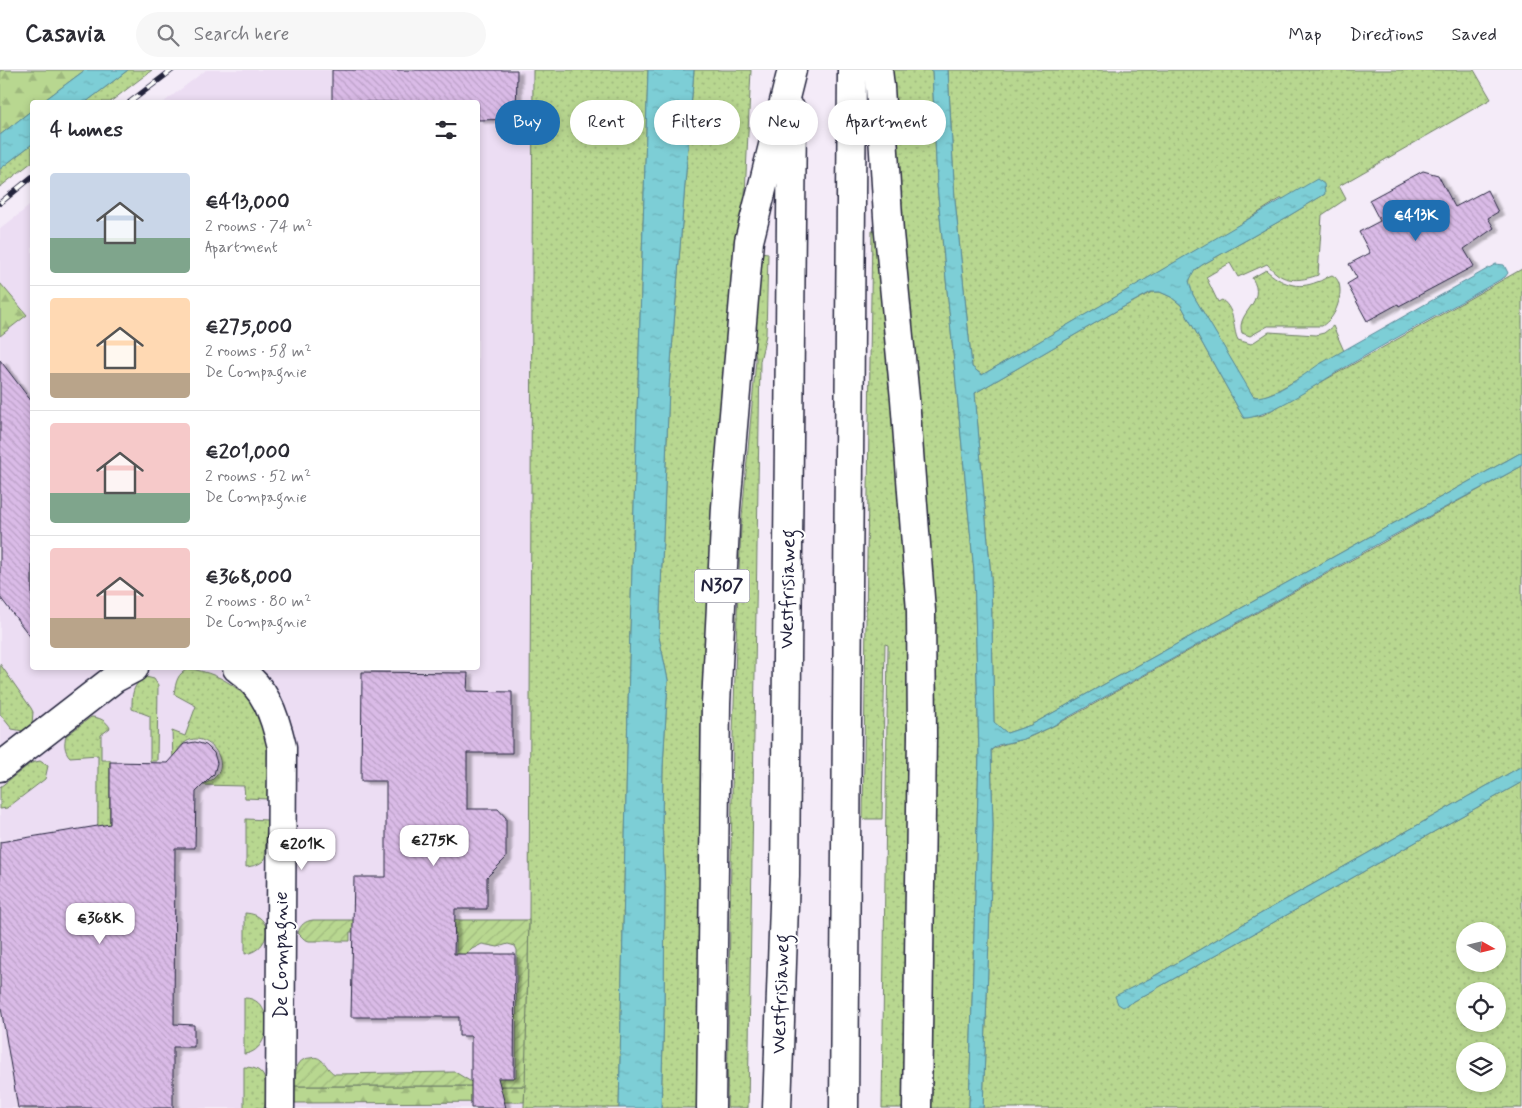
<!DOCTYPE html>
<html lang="en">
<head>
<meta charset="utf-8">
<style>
  body { margin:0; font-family:Mynerve,sans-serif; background:#f7f7f7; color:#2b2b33; height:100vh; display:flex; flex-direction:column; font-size:19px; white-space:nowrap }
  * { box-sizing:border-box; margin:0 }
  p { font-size:16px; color:#7c7c81 }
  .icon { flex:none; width:28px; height:28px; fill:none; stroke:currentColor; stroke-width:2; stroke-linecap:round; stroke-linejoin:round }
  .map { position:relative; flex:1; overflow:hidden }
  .panel { position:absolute; left:30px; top:30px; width:450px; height:570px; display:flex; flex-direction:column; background:#fff; border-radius:5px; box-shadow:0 2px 8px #0003 }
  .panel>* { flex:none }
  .top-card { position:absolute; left:495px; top:30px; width:475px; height:45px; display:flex; gap:10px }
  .needle { width:32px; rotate:98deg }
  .tools { position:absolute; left:1456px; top:852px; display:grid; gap:10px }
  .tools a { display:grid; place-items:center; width:50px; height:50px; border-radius:50%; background:#fff; box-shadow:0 2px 8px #0003; font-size:25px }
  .price { position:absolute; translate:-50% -42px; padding:0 11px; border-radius:10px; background:#fff; color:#222; font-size:16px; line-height:32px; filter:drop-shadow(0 1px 2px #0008) }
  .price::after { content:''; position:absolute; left:50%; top:30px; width:15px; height:11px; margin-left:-8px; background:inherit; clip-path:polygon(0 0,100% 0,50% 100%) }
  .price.current { background:#1f6fb2; color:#fff }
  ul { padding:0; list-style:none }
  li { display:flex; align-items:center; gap:15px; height:125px; padding:0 20px }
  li+li { border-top:1px solid #e1e1e2 }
  li span { display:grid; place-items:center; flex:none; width:140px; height:100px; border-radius:5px; color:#555 }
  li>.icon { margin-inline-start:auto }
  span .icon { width:60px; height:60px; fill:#fffc; stroke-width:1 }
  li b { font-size:21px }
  h2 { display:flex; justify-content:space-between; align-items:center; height:60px; padding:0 20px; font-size:21px }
  .pill { padding:0 18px; border-radius:22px; background:#fff; box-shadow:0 2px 8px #0003; font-size:18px; line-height:45px }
  .pill.current { background:#1f6fb2; color:#fff }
  header { display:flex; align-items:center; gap:30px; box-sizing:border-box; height:70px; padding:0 25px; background:#fff; border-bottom:1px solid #e1e1e2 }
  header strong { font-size:24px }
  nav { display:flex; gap:28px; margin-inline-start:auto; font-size:18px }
  .search { width:350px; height:45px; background:#f7f7f7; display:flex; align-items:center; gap:12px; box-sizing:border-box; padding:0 18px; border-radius:28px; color:#7c7c81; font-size:19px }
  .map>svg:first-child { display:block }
  .built { fill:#ecddf3 }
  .grass { fill:url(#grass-dots); stroke:#6d7c66; fill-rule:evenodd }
  .forest { fill:url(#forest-firs); stroke:#6d7c66 }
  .garden { fill:url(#garden-furrows); stroke:#6d7c66 }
  .water { fill:url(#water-ripples); stroke:#598998 }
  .building { fill:url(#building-back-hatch); stroke:#22223b; filter:url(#shadow) }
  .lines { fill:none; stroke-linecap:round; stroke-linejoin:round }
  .street-casing { stroke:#22223b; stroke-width:31 }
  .highway-casing { stroke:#22223b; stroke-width:31 }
  .street { stroke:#fff; stroke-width:28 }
  .highway { stroke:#fff; stroke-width:28 }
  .rail-casing { stroke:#22223b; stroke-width:5.5 }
  .rail { stroke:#fff; stroke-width:4; stroke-dasharray:11; stroke-linecap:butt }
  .labels { text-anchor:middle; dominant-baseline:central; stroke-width:4; stroke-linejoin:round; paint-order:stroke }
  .shield { fill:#fff; stroke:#646476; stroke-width:1 }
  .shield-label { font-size:19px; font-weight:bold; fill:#22223b }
  .street-label { font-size:20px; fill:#22223b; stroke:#fff }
</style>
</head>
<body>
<header>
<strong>Casavia</strong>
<div class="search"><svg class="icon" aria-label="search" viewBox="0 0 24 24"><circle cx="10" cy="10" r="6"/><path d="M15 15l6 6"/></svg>Search here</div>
<nav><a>Map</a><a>Directions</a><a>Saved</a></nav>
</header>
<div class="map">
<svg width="1522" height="1038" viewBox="0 0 1522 1038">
  <defs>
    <pattern id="grass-dots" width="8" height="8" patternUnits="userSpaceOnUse" patternTransform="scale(1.25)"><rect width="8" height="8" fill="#b8d790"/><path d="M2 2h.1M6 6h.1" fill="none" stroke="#9eb87d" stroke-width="1.8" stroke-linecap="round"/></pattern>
    <pattern id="forest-firs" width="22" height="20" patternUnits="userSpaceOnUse" patternTransform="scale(1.25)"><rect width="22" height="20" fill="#b8d790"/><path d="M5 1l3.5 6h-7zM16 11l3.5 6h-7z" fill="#9eb87d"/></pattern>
    <pattern id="garden-furrows" width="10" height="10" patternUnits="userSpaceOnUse" patternTransform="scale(1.25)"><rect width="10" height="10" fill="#b8d790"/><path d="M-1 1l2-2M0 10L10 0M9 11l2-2" fill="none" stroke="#9eb87d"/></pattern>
    <pattern id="water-ripples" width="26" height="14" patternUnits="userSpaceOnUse" patternTransform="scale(1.25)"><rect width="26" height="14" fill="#7dced6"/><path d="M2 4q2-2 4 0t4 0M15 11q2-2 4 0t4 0" fill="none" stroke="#6cb1b9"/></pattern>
    <pattern id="building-back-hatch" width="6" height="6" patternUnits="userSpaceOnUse" patternTransform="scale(1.25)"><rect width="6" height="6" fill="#dabbe7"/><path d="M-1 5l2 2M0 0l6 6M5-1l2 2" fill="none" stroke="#bba0c7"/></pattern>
    <filter id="shadow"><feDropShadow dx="5.5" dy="3" stdDeviation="1" flood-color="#0004"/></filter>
  </defs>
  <rect width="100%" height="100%" fill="#f4ebf8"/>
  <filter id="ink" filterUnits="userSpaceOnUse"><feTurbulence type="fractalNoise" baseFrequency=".02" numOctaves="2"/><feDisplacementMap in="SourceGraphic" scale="10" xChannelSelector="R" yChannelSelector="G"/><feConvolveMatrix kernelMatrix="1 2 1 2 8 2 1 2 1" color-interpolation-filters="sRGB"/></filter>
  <g filter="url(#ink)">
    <path class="built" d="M206,0h327l-4,850 -5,188h-524v-772l27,-21 -27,-32v-54l32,-25v464h446v-566h-314z"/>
    <g class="grass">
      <path d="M128,0h24l-42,32h-24z"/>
      <path d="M533,0h115l-19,593 -10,445h-95l5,-188z"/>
      <path d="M694,0h57l-50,1038h-40l3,-98 1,-123 -3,-66 1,-54 5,-87 -9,-43 10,-249z"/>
      <path d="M892,0h40l5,115 37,387 5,182 -10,354h-45z"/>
      <path d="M948,0h526l17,29 -152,87 7,13 -24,16 -4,60c-14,5 -30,8 -42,-2 -4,-3 -6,-6 -9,-9l-29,13 -8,-14 -24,14 12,25 4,-2c14,10 10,28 16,40l13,4 18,-12 47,3 8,-2 9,-7 11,25c-16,9 -73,48 -87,46 -5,-1 -6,-4 -9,-8l-55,-94c-7,-13 -3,-22 9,-30l85,-48 38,-23 -45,5 -51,32 -247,144 -10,-8 -17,-167z"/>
      <path d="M32,74v18l-32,25v-18z"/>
      <path d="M872,161h10l29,372 -5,505h-24l6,-463 -3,-1 -3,175h-19z"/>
      <path d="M760,182l8,1 -2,82 -6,26 -12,747h-21l6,-374 4,-119 4,-87 15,-168 -4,-31z"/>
      <path d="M1522,199v183l-491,273 -24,8 -13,-10 -3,-146 -16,-184 141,-82 36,-19h8l11,5 10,8 61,110 2,3 19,-3z"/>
      <path d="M1266,200c15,14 32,20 51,12 5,-1 9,-5 15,-7 14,7 7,33 -1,43 -3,3 -6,6 -9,8h-54l-18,10 -8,-3c-7,-21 26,-30 10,-55z"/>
      <path d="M1522,396v300l-267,151 -104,61 -36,19 14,7 393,-222v326h-539l10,-282 -2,-76c12,-8 30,-8 43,-15 25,-11 50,-25 74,-39 137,-77 275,-154 414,-230zM1465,861h33v33h-33zM1465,921h33v33h-33zM1465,981h33v33h-33z"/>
      <path d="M0,594l31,44 2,4 -1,12 -9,7 -11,-2 -12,-15z"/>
      <path d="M189,599c36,4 68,28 76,65 5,20 2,44 2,65l-22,-1 -1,-12 -43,-1c50,-15 -10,-79 -28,-24l-1,-30 13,5 11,-30 -22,-12c2,-12 3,-21 15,-25z"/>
      <path d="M146,607l8,2 4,6 -1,76h-7v-45l-18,-7c0,-14 0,-25 14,-32z"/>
      <path d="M91,647c8,0 16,4 19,11l-9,7v25h9l-2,348h-11l1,-353 -28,2c-6,-6 -6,-14 -4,-21z"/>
      <path d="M40,691l8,5 -3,13 -38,29 -7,1v-22l31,-24z"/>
      <path d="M246,749l21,1 -2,39c-5,6 -12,7 -19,8z"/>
      <path d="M245,843c30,1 27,37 0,41z"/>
      <path d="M244,928c31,-1 29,54 0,56z"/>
      <path d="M244,997c27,0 22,22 21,41h-21z"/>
    </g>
    <g class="forest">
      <path d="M0,0h85l-43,32h-10v8l-32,25z"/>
      <path d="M0,213l27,32 -27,21z"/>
      <path d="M295,1016h230l-1,16 -229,1z"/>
    </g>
    <path class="garden" d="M313,850h216l-4,166h-230c0,-12 0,-27 15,-28 4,-1 8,-1 11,2 6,4 7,11 14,14l120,-2 18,11 15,-6h28l1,-127 -2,-4 -7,-2 -10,3 -16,-3 -10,5 -8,8h-8v-24l-106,-1v9h-41l-5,-2 -6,-6c2,-8 7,-12 15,-13z"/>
    <g class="water">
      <path d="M85,0h43l-42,32h-44z"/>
      <path d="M648,0h46l-25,318 -10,249 9,43 -5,87 -1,54 3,66 -1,123 -3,98h-42l10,-445z"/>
      <path d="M932,0h16l7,130 17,167 10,8 335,-196 7,5 1,10 -38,23 -85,48 -7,5 -6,11 4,14 60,101c16,5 51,-21 65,-31l178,-101 8,1 4,8 -3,4c-55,32 -111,61 -166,94 -20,12 -74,48 -95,47l-2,-3 -61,-110 -10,-8 -11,-5h-9l-35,19 -141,82 16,184 3,145 13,11 24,-8 491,-273v14l-139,75 -334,187 -25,11 -26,6 -7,5 2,76 -10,282h-14l10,-354 -5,-182 -37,-387z"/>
      <path d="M32,40v34l-32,25v-34z"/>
      <path d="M1522,696v16l-393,222 -6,3 -5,-3 -3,-8 36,-18 104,-61z"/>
    </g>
    <g class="building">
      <path d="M332,0h185l-1,49 -38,1v-18h-146z"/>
      <path d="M1423,101l15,4 17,32 32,-17 11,22 -10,6 6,10 -30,21 10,17 -75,40 -1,-2 -31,17 -20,-37 10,-6 -8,-14 21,-11 -11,-21 21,-11 -11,-21z"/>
      <path d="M0,290l32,42v237l-32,-42z"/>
      <path d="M362,602l106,1 -1,18 45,1v61h-45v56h31l8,9v40l-19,19v32h-32l-1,45h61l-1,124h-16l8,30h-35v-72h-12v-19h-108l3,-140h32v-96h-25z"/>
      <path d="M195,672l11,3 8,8 3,10 -3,11 -18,18 -1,56h-20l-1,176 20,1v22h-21v61h-155l-18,-106v-160l110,-18v-62l57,1 17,-19z"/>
    </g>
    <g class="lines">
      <defs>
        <g id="street">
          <path d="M237,598c29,21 37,45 45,79l-2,361"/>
          <path d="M0,697l115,-89 19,-10"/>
        </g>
        <g id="highway">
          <path d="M878,0l2,17 9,146 16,166 16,212 1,124 -5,373"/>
          <path d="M711,1038l5,-404 10,-197 23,-266 43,-171"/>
          <path d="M777,1038l8,-232 7,-765"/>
          <path d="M844,1038l8,-1038"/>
        </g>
      </defs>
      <use href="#street" class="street-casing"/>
      <use href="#highway" class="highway-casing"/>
      <use href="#street" class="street"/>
      <use href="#highway" class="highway"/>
      <defs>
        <g id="rail">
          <path d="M130,32l42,-32"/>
          <path d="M0,133l32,-26"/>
        </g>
      </defs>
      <use href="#rail" class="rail-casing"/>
      <use href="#rail" class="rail"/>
    </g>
  </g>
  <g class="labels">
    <rect class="shield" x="694.5" y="499.5" width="55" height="33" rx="4"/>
    <g class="shield-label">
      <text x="722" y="516">N307</text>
    </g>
    <g class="street-label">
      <text transform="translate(788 519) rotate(-89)">Westfrisiaweg</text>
      <text transform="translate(281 885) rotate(-90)">De Compagnie</text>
      <text transform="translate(781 924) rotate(-88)">Westfrisiaweg</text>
    </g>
  </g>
</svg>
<div class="tools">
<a><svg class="needle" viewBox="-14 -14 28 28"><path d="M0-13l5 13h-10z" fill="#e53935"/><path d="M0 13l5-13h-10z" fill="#7c7c81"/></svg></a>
<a><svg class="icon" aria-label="locate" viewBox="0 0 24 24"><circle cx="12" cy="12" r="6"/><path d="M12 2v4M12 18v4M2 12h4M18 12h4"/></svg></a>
<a><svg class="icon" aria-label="layers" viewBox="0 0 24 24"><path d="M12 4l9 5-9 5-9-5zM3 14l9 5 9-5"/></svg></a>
</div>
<b class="price current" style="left:1416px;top:172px">€413K</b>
<b class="price" style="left:434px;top:797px">€275K</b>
<b class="price" style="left:302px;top:801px">€201K</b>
<b class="price" style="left:100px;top:875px">€368K</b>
<div class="top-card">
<a class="pill current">Buy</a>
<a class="pill">Rent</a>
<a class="pill">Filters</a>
<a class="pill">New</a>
<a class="pill">Apartment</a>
</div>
<section class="panel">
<h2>4 homes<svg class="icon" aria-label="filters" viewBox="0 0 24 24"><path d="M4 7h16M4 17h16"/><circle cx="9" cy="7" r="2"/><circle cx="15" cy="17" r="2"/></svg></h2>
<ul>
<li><span style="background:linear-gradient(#c9d6e8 65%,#7fa58c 0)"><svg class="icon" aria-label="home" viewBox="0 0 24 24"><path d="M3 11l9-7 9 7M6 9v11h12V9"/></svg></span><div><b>€413,000</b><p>2 rooms · 74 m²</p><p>Apartment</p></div></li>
<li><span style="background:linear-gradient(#ffd9b3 75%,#b9a48a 0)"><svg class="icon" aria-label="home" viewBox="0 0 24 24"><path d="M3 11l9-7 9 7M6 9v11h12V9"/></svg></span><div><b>€275,000</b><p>2 rooms · 58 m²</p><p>De Compagnie</p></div></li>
<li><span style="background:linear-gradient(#f6c9c9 70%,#7fa58c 0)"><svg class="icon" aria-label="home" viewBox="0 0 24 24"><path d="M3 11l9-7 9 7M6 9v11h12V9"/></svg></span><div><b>€201,000</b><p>2 rooms · 52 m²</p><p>De Compagnie</p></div></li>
<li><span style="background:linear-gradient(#f6c9c9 70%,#b9a48a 0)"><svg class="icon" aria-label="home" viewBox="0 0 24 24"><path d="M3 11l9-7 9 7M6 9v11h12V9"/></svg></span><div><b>€368,000</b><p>2 rooms · 80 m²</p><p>De Compagnie</p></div></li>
</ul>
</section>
</div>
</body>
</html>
